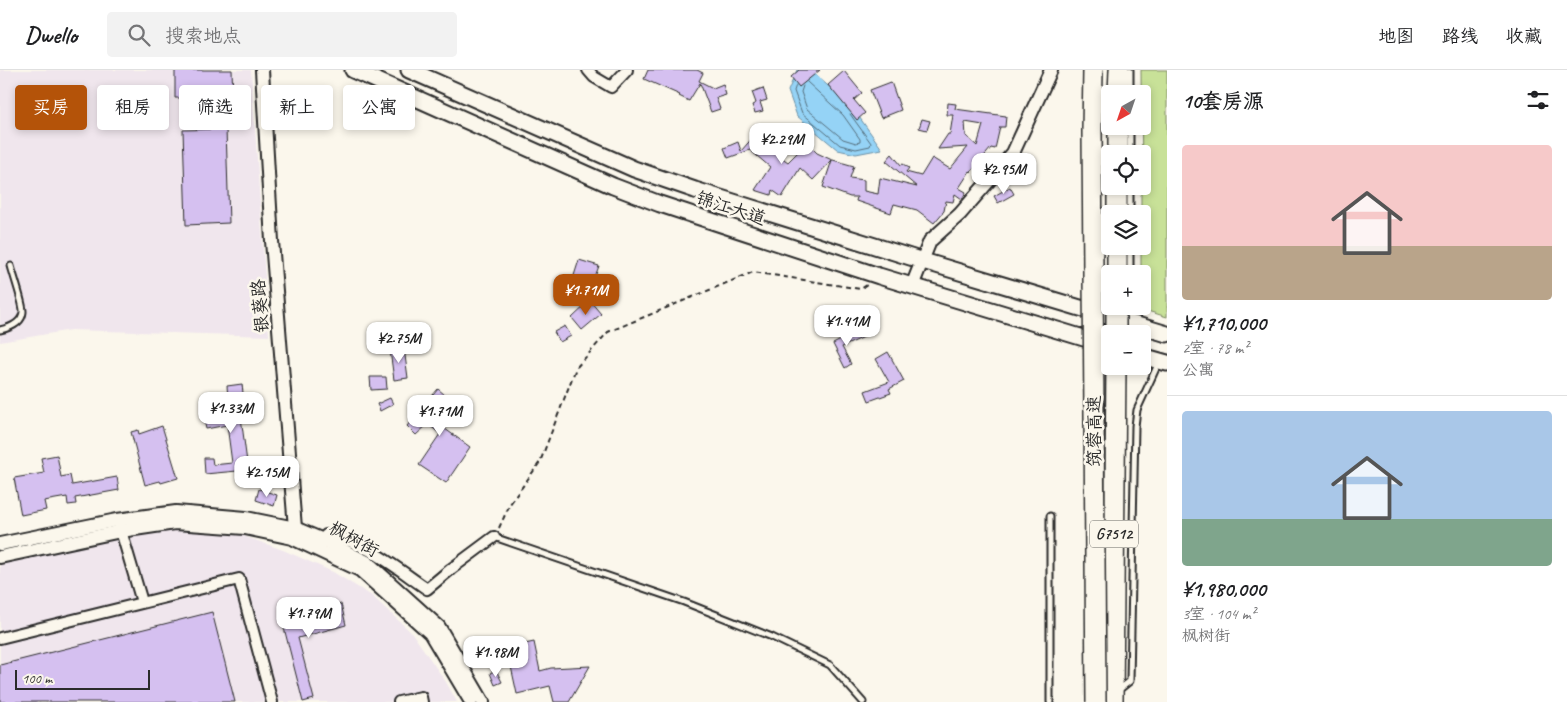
<!DOCTYPE html>
<html lang="zh">
<head>
<meta charset="utf-8">
<style>
  body { margin:0; font-family:Caveat,"LXGW WenKai TC",sans-serif; background:#f2f2f2; color:#202124; height:100vh; display:flex; flex-direction:column; font-size:19px; white-space:nowrap }
  * { box-sizing:border-box; margin:0 }
  p { font-size:16px; color:#757577 }
  .icon { flex:none; width:28px; height:28px; fill:none; stroke:currentColor; stroke-width:2; stroke-linecap:round; stroke-linejoin:round }
  .map { position:relative; flex:1; overflow:hidden }
  .side { display:flex; flex-direction:column; background:#fff; width:400px }
  .side>* { flex:none }
  .banner { position:absolute; left:15px; top:15px; width:475px; height:45px; display:flex; gap:10px }
  .needle { width:32px; rotate:220deg }
  .buttons { position:absolute; left:1101px; top:15px; display:grid; gap:10px }
  .buttons a { display:grid; place-items:center; width:50px; height:50px; border-radius:5px; background:#fff; box-shadow:0 2px 8px #0003; font-size:25px }
  .scale { position:absolute; left:15px; bottom:12px; width:135px; box-sizing:border-box; padding-left:5px; border:2px solid #2b2b2b; border-top:0; font-size:14px; line-height:18px; white-space:nowrap; color:#2b2b2b; -webkit-text-stroke:4px #fbf7ec; paint-order:stroke }
  .price { position:absolute; translate:-50% -42px; padding:0 11px; border-radius:10px; background:#fff; color:#222; font-size:16px; line-height:32px; filter:drop-shadow(0 1px 2px #0008) }
  .price::after { content:''; position:absolute; left:50%; top:30px; width:15px; height:11px; margin-left:-8px; background:inherit; clip-path:polygon(0 0,100% 0,50% 100%) }
  .price.selected { background:#b45309; color:#fff }
  ul { padding:0; list-style:none }
  li { display:grid; align-content:center; gap:10px; height:265px; padding:0 15px }
  li+li { border-top:1px solid #e0e0e0 }
  li span { display:grid; place-items:center; height:155px; border-radius:5px; color:#555 }
  li>.icon { margin-inline-start:auto }
  span .icon { width:90px; height:90px; fill:#fffc; stroke-width:1 }
  li b { font-size:21px }
  h2 { display:flex; justify-content:space-between; align-items:center; height:60px; padding:0 15px; font-size:21px }
  .chip { padding:0 18px; border-radius:5px; background:#fff; box-shadow:0 2px 8px #0003; font-size:18px; line-height:45px }
  .chip.selected { background:#b45309; color:#fff }
  header { display:flex; align-items:center; gap:30px; box-sizing:border-box; height:70px; padding:0 25px; background:#fff; border-bottom:1px solid #e0e0e0 }
  header strong { font-size:24px }
  nav { display:flex; gap:28px; margin-inline-start:auto; font-size:18px }
  .search { width:350px; height:45px; background:#f2f2f2; display:flex; align-items:center; gap:12px; box-sizing:border-box; padding:0 18px; border-radius:5px; color:#757577; font-size:19px }
  main { display:flex; flex:1; min-height:0 }
  .map>svg:first-child { display:block }
  .built { fill:#f0e6ed }
  .green { fill:#c8e198; stroke:#7a8662 }
  .water { fill:#95d3f6; stroke:#6b90a5 }
  .lines { fill:none; stroke-linecap:round; stroke-linejoin:round }
  .shore { stroke:#556e7c; stroke-width:1 }
  .building { fill:#d5c0f0; stroke:#2b2b2b; fill-rule:evenodd }
  .service-casing { stroke:#2b2b2b; stroke-width:9 }
  .minor-casing { stroke:#2b2b2b; stroke-width:14 }
  .tertiary-casing { stroke:#2b2b2b; stroke-width:16 }
  .secondary-casing { stroke:#2b2b2b; stroke-width:19 }
  .motorway-casing { stroke:#2b2b2b; stroke-width:22 }
  .path { stroke:#2b2b2b; stroke-width:2; stroke-dasharray:5 4; stroke-linecap:butt }
  .service { stroke:#fbf7ec; stroke-width:5 }
  .minor { stroke:#fbf7ec; stroke-width:10 }
  .tertiary { stroke:#fbf7ec; stroke-width:12 }
  .secondary { stroke:#fbf7ec; stroke-width:15 }
  .motorway { stroke:#fbf7ec; stroke-width:19 }
  .motorway-bridge-casing { stroke:#2b2b2b; stroke-width:22; stroke-linecap:butt }
  .motorway-bridge { stroke:#fbf7ec; stroke-width:19 }
  .labels { text-anchor:middle; dominant-baseline:central; stroke-width:5; stroke-linejoin:round; paint-order:stroke }
  .shield { fill:#fbf7ec; stroke:#696865; stroke-width:1 }
  .shield-label { font-size:16px; font-weight:bold; fill:#2b2b2b }
  .street-label { font-size:18px; fill:#2b2b2b; stroke:#fbf7ec }
</style>
</head>
<body>
<header>
<strong>Dwello</strong>
<div class="search"><svg class="icon" aria-label="search" viewBox="0 0 24 24"><circle cx="10" cy="10" r="6"/><path d="M15 15l6 6"/></svg>搜索地点</div>
<nav><a>地图</a><a>路线</a><a>收藏</a></nav>
</header>
<main>
<div class="map">
<svg width="1167" height="632" viewBox="0 0 1167 632">
  <rect width="100%" height="100%" fill="#fbf7ec"/>
  <filter id="ink" filterUnits="userSpaceOnUse"><feTurbulence type="fractalNoise" baseFrequency=".02" numOctaves="2"/><feDisplacementMap in="SourceGraphic" scale="10" xChannelSelector="R" yChannelSelector="G"/><feConvolveMatrix kernelMatrix="1 2 1 2 8 2 1 2 1" color-interpolation-filters="sRGB"/></filter>
  <g filter="url(#ink)">
    <g class="built">
      <path d="M0,0h251l18,266 -198,-6 -71,12z"/>
      <path d="M168,460l62,1 53,19 50,22 39,24 40,37 34,49 11,20h-457v-139l95,-22z"/>
    </g>
    <path class="green" d="M1141,0h26v247l-26,-8v-3h1v-32h-1v-28h1v-32h-1v-28h1z"/>
    <path class="water" d="M797,0h13l42,37 30,42 -26,5 -18,-4 -41,-34 -9,-25z"/>
    <g class="lines">
      <g class="shore">
        <path d="M796,15l-2,6 8,22 38,32 16,4 14,-3 1,-3 -21,-29"/>
        <path d="M803,16l-2,6 6,17 36,30 13,4 4,-1v-3l-17,-24 -36,-33"/>
      </g>
    </g>
    <g class="building">
      <path d="M175,0h57l1,28h-58z"/>
      <path d="M648,0h49l6,3 -4,8 14,7 10,-4 3,11 -10,3 4,11 -9,3 -11,-29 -11,18 -10,-5 1,-1 -36,-16z"/>
      <path d="M799,0h21l-21,17 -8,-10z"/>
      <path d="M844,1l18,22 -8,7 11,13 -8,7 -29,-35z"/>
      <path d="M891,12l10,28 -20,8 -11,-28z"/>
      <path d="M763,18l4,12 -7,2 3,9 -8,2 -3,-8 4,-2 -4,-11z"/>
      <path d="M948,33l8,1 -1,5 51,7 -1,11h-5l-5,22 -4,-1 -20,24 -1,-1 -11,17 7,4 -4,7 -7,-5 -2,8 -7,-1 -2,10 -10,12 -17,-13 -23,-6 -3,9 -35,-12 1,-4h-7l-27,-10 9,-27h1l21,6 -4,12 14,2v11l14,3 2,-16 37,9 -31,-26 6,-7 9,11 2,-1 6,4 -3,4 15,4 11,-18 18,11 18,-22 -30,2 10,-15h2l3,-19h-6zM965,52l18,3 -6,21 -11,-10z"/>
      <path d="M922,49l8,2 -3,9 -8,-2z"/>
      <path d="M226,59l3,94 -43,2 -3,-95z"/>
      <path d="M755,65l17,15h-1l17,12 19,-19 10,10 15,7 -19,20 -13,-12 -18,29 -10,-7 -1,5 -16,-5 15,-23 -20,-17 -22,8 -4,-10 14,-6 3,9z"/>
      <path d="M1010,117l4,7 -16,9 -4,-7z"/>
      <path d="M579,190l20,6 -9,24 -19,-5z"/>
      <path d="M590,231l11,13 -19,16 -10,-12z"/>
      <path d="M565,256l6,10 -11,6 -6,-10z"/>
      <path d="M860,260l4,7 -22,10 9,17 -6,4 -12,-24z"/>
      <path d="M404,278l4,30 -14,2 -4,-30z"/>
      <path d="M888,282l16,29 -15,8 2,4 -22,8 -4,-10 24,-9 -13,-23z"/>
      <path d="M370,307h16l1,12 -16,1z"/>
      <path d="M242,314l2,18h-5l9,68 -43,4 -1,-16h8l1,7 19,-2 -5,-38 -21,4 -2,-9 22,-4v-6h3l-2,-24z"/>
      <path d="M438,319l20,17 -17,20 29,21 -24,36 -27,-18 21,-31 -12,-10 -12,11 -9,-9z"/>
      <path d="M390,328l3,6 -13,7 -3,-7z"/>
      <path d="M162,356l16,52 -17,5 -1,-2 -15,4 -14,-53 7,-2 1,4z"/>
      <path d="M57,385l4,22 9,-2 2,10 45,-8 2,13 -44,8 1,6 -8,1 -1,-8 -23,4 2,9 -25,5 -7,-37 30,-5 -3,-15z"/>
      <path d="M259,419l18,6 -3,11 -18,-6z"/>
      <path d="M341,534l5,21 -48,13 16,61 -11,3 -21,-82z"/>
      <path d="M212,542l23,90h-235v-37z"/>
      <path d="M534,572l6,29 11,-3 39,-2 -21,36h-15l-4,-16 -33,8 -10,-46z"/>
      <path d="M496,600l6,12 -7,3 -5,-12z"/>
    </g>
    <g class="lines">
      <defs>
        <g id="service">
          <path d="M1130,24v-24"/>
          <path d="M1130,84v-28"/>
          <path d="M1130,144v-28"/>
          <path d="M1130,204v-28"/>
          <path d="M1121,242l9,-2v-4"/>
          <path d="M0,260c9,-2 22,-7 23,-18 1,-6 -10,-38 -12,-46"/>
          <path d="M494,467l190,65 88,35 58,28 33,37"/>
          <path d="M1120,619l10,-8 5,-255 2,-16 22,-48"/>
          <path d="M1050,632v-186"/>
        </g>
        <g id="minor">
          <path d="M588,0l6,7 17,10 16,-17"/>
          <path d="M119,454l23,78"/>
          <path d="M319,474l7,-9c35,3 73,35 101,54l24,-20 43,-32"/>
          <path d="M0,568l239,-59 33,123"/>
          <path d="M399,632l22,-5 1,5"/>
        </g>
        <g id="tertiary">
          <path d="M262,0l10,171 23,287 -2,8"/>
          <path d="M912,216l18,-45 30,-27 53,-61 38,-83"/>
          <path d="M0,474l117,-24 59,-8 70,6 49,10 26,11 46,23 72,65 44,75"/>
          <path d="M0,487l121,-26 54,-8 70,5 47,10 68,32 70,63 41,69"/>
        </g>
        <g id="secondary">
          <path d="M353,0l260,116 47,18 219,72 231,70"/>
          <path d="M409,0l225,99 61,21 228,71 244,73"/>
          <path d="M1142,286l25,7"/>
        </g>
        <g id="motorway">
          <path d="M1118,24l1,-24"/>
          <path d="M1118,84v-28"/>
          <path d="M1117,144v-28"/>
          <path d="M1117,204v-28"/>
          <path d="M1113,632l3,-336"/>
        </g>
      </defs>
      <use href="#service" class="service-casing"/>
      <use href="#minor" class="minor-casing"/>
      <use href="#tertiary" class="tertiary-casing"/>
      <use href="#secondary" class="secondary-casing"/>
      <use href="#motorway" class="motorway-casing"/>
      <path class="path" d="M499,458l11,-24 30,-42 36,-94 32,-36 145,-60 108,17 6,-4"/>
      <use href="#service" class="service"/>
      <use href="#minor" class="minor"/>
      <use href="#tertiary" class="tertiary"/>
      <use href="#secondary" class="secondary"/>
      <use href="#motorway" class="motorway"/>
      <defs>
        <g id="motorway-bridge">
          <path d="M1093,0l-1,61 4,571"/>
          <path d="M1116,264v-28"/>
        </g>
      </defs>
      <use href="#motorway-bridge" class="motorway-bridge-casing"/>
      <use href="#motorway-bridge" class="motorway-bridge"/>
    </g>
  </g>
  <g class="labels">
    <rect class="shield" x="1090" y="450.5" width="48" height="27" rx="4"/>
    <g class="shield-label">
      <text x="1114" y="464">G7512</text>
    </g>
    <g class="street-label">
      <text transform="translate(731 138) rotate(18)">锦江大道</text>
      <text transform="translate(260 236) rotate(-95)">银葵路</text>
      <text transform="translate(1094 361) rotate(-90)">筑蓉高速</text>
      <text transform="translate(354 469) rotate(29)">枫树街</text>
    </g>
  </g>
</svg>
<div class="buttons">
<a><svg class="needle" viewBox="-14 -14 28 28"><path d="M0-13l5 13h-10z" fill="#e53935"/><path d="M0 13l5-13h-10z" fill="#757577"/></svg></a>
<a><svg class="icon" aria-label="locate" viewBox="0 0 24 24"><circle cx="12" cy="12" r="6"/><path d="M12 2v4M12 18v4M2 12h4M18 12h4"/></svg></a>
<a><svg class="icon" aria-label="layers" viewBox="0 0 24 24"><path d="M12 4l9 5-9 5-9-5zM3 14l9 5 9-5"/></svg></a>
<a>+</a>
<a>−</a>
</div>
<div class="scale">100 m</div>
<b class="price" style="left:782px;top:95px">¥2.29M</b>
<b class="price" style="left:1004px;top:125px">¥2.95M</b>
<b class="price selected" style="left:586px;top:246px">¥1.71M</b>
<b class="price" style="left:847px;top:277px">¥1.41M</b>
<b class="price" style="left:399px;top:294px">¥2.75M</b>
<b class="price" style="left:231px;top:364px">¥1.33M</b>
<b class="price" style="left:440px;top:367px">¥1.71M</b>
<b class="price" style="left:267px;top:428px">¥2.15M</b>
<b class="price" style="left:309px;top:569px">¥1.79M</b>
<b class="price" style="left:496px;top:608px">¥1.98M</b>
<div class="banner">
<a class="chip selected">买房</a>
<a class="chip">租房</a>
<a class="chip">筛选</a>
<a class="chip">新上</a>
<a class="chip">公寓</a>
</div>
</div>
<section class="side">
<h2>10套房源<svg class="icon" aria-label="filters" viewBox="0 0 24 24"><path d="M4 7h16M4 17h16"/><circle cx="9" cy="7" r="2"/><circle cx="15" cy="17" r="2"/></svg></h2>
<ul>
<li><span style="background:linear-gradient(#f6c9c9 65%,#b9a48a 0)"><svg class="icon" aria-label="home" viewBox="0 0 24 24"><path d="M3 11l9-7 9 7M6 9v11h12V9"/></svg></span><div><b>¥1,710,000</b><p>2室 · 78 m²</p><p>公寓</p></div></li>
<li><span style="background:linear-gradient(#a9c7e8 70%,#7fa58c 0)"><svg class="icon" aria-label="home" viewBox="0 0 24 24"><path d="M3 11l9-7 9 7M6 9v11h12V9"/></svg></span><div><b>¥1,980,000</b><p>3室 · 104 m²</p><p>枫树街</p></div></li>
</ul>
</section>
</main>
</body>
</html>
